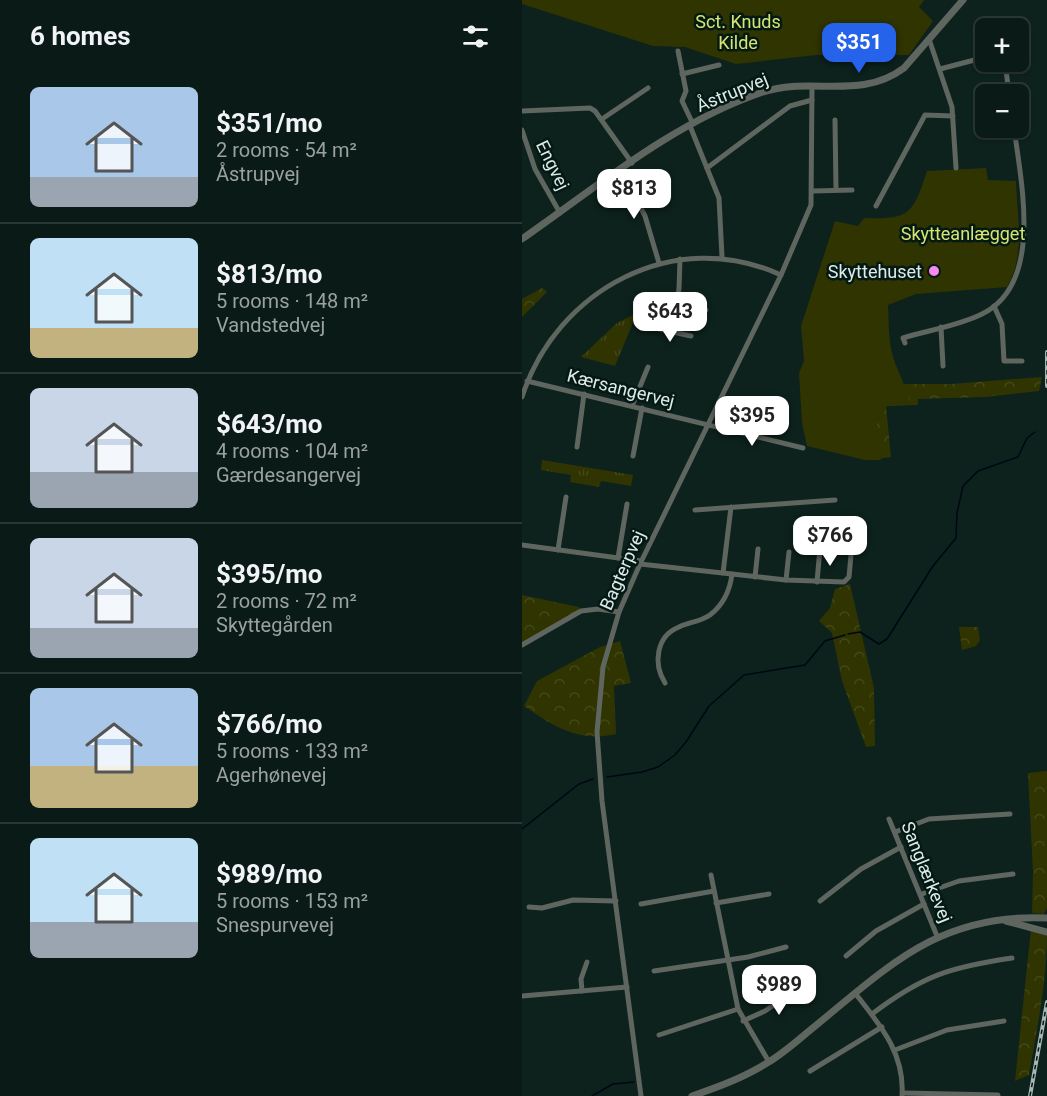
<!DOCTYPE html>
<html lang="en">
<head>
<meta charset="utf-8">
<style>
  body { margin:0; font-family:Roboto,sans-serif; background:#13231f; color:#f1f3f6; height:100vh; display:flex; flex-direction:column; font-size:22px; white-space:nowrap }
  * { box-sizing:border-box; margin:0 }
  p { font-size:20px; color:#99a1a1 }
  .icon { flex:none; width:33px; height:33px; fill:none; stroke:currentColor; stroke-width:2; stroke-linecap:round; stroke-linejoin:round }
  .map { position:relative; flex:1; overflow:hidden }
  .panel { display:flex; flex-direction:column; background:#0a1a16; width:522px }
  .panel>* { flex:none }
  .controls { position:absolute; left:453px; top:18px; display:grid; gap:12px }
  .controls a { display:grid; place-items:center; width:54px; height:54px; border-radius:9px; background:#0a1a16; box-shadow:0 2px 4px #0004,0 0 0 2px #2a3835; font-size:30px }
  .price { position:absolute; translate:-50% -51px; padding:0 14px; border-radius:12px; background:#fff; color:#222; font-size:20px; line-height:39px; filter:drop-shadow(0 2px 3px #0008) }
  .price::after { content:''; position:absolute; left:50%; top:36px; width:18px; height:14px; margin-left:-9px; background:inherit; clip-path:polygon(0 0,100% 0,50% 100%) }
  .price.selected { background:#2563eb; color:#fff }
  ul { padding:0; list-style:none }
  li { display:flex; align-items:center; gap:18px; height:150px; padding:0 30px }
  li+li { border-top:2px solid #2a3835 }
  li span { display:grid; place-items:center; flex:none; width:168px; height:120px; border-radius:9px; color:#555 }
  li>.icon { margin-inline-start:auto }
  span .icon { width:72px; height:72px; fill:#fffc; stroke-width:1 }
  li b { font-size:26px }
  h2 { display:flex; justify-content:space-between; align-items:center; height:72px; padding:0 30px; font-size:26px }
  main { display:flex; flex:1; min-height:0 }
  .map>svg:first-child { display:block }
  .grass { fill:url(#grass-tufts) }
  .forest { fill:url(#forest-crowns) }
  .park { fill:#2f3400 }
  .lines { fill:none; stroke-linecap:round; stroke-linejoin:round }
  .stream { stroke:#000714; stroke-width:1.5 }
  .minor { stroke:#5f655f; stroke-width:5 }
  .tertiary { stroke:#5f655f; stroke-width:7 }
  .rail-casing { stroke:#a8b7b4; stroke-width:4 }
  .rail { stroke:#041914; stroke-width:1.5; stroke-dasharray:4.5; stroke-linecap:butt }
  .poi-dot { fill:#f689ed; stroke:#041914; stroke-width:2 }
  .labels { text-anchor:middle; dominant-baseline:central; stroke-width:5; stroke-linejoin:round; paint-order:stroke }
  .park-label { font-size:18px; fill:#d6e571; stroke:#041914 }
  .street-label { font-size:18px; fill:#deebe8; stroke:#041914 }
  .poi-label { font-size:18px; fill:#deebe8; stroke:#041914; text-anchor:end }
</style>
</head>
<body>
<main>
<section class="panel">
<h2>6 homes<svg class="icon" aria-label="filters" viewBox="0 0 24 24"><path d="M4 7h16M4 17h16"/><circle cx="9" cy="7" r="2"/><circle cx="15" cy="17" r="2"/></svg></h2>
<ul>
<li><span style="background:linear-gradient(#a9c7e8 75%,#9aa5b1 0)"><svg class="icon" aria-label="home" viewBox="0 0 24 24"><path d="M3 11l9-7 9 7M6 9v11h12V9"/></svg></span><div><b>$351/mo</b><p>2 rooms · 54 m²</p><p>Åstrupvej</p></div></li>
<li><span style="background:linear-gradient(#bfe0f5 75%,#c2b280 0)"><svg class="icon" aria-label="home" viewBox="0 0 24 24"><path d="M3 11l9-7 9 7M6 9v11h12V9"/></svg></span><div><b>$813/mo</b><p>5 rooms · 148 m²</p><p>Vandstedvej</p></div></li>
<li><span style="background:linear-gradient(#c9d6e8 70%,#9aa5b1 0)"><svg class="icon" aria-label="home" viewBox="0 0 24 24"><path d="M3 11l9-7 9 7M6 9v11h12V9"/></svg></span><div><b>$643/mo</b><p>4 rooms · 104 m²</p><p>Gærdesangervej</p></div></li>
<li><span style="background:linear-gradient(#c9d6e8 75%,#9aa5b1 0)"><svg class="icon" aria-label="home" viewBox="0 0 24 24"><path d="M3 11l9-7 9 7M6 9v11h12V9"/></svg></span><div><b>$395/mo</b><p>2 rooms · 72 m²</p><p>Skyttegården</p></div></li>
<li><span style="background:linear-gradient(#a9c7e8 65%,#c2b280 0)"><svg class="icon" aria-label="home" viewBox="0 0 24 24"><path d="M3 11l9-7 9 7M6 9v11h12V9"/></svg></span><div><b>$766/mo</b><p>5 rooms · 133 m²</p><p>Agerhønevej</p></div></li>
<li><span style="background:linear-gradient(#bfe0f5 70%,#9aa5b1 0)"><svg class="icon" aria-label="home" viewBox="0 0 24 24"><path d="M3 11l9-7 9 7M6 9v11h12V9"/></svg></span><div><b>$989/mo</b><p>5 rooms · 153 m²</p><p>Snespurvevej</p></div></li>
</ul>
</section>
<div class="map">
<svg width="525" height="1096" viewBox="0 0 525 1096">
  <defs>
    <pattern id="grass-tufts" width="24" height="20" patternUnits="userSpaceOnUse" patternTransform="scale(1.5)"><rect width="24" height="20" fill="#2f3400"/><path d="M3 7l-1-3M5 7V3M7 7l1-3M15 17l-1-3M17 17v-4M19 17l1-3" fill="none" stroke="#434819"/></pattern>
    <pattern id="forest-crowns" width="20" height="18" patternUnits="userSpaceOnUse" patternTransform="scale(1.5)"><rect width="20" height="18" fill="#2f3400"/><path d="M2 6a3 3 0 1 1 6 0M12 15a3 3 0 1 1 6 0" fill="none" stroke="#434819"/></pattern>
  </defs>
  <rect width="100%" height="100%" fill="#0d221d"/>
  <g class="grass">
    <path d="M115,313l-22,53 -34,-9 36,-34z"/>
    <path d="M20,460l91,15 -2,11 -30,-5 -2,6 -29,-5 1,-7 -30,-5z"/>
  </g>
  <g class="forest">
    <path d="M20,288l5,4 -25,25v-18z"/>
    <path d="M520,377l-3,14 -54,6 -67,2v6l-32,1 5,51 -13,2 -20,-75h93z"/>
    <path d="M328,584l24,104 1,58 -9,1 -24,-66 -10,-48 -13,-12 11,-13 5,-19z"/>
    <path d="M0,595l57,12 1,3 -58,32z"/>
    <path d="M437,627h19l2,13 -4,6 -14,4z"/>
    <path d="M98,641l11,42 -17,3 2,48c-37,9 -63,-8 -92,-28l13,-25 63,-34z"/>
    <path d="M525,771v137l-3,6 -12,-1 1,-41 -5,-99z"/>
    <path d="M509,929l16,5c0,47 -10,95 -18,141l-14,6z"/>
  </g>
  <g class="park">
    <path d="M0,0h402l-5,7 14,14 -24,34h-92l-81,9 -51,-17 -32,-1 -131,-42z"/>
    <path d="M464,168l2,12 28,1c1,35 10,74 -9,106l-91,7 -28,11c1,17 0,35 5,52 6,18 13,28 17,48l-35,2 6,53h-16l-58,-14 -5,-23 -3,-50 5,-12 -3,-35 34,-105 23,5 6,-8c47,2 49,-5 63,-47z"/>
  </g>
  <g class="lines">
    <g class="stream">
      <path d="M326,634l12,-2 19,12 8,-5 46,-73 23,-28 1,-25 6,-27 15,-15 40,-14 9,-19 8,-6"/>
      <path d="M85,777l35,-5 16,-5 17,-12 11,-13 23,-36 35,-31 61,-10 20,-24 20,-6"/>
      <path d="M0,829l57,-45 14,-5"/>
      <path d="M70,1096l21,-12 21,-2"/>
    </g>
    <g class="minor">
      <path d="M407,39l23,68 4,61"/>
      <path d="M156,51l8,40 -4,10 11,23"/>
      <path d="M483,62l4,32"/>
      <path d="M418,69l46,-12"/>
      <path d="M160,74l37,-9"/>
      <path d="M0,111l68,-3 5,3 37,52"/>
      <path d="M80,119l46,-31"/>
      <path d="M313,120l1,70"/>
      <path d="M168,126l29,72 3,59"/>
      <path d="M0,130l13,39 25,44"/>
      <path d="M185,168l83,-62 22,-6"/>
      <path d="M99,171l24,45 14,47"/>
      <path d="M291,191l39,-1"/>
      <path d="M354,206l49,-91 28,1"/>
      <path d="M154,305l30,5"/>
      <path d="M472,306l8,18 2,37h18"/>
      <path d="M419,327l2,39"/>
      <path d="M133,328l36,8"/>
      <path d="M148,332l9,-43 1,-30"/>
      <path d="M383,343l-2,-5c26,-8 55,-12 79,-24 62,-30 39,-132 32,-186"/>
      <path d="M5,381l276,67"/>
      <path d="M0,397c35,-108 153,-171 259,-122"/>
      <path d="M110,406l16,-39"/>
      <path d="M55,447l7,-53"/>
      <path d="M111,456l9,-48"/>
      <path d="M173,510l140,-10"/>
      <path d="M0,545l119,16"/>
      <path d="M36,550l8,-53"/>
      <path d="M96,558l9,-54"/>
      <path d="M118,564l146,16 58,2 5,-5 3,-33"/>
      <path d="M201,573l8,-66"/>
      <path d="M233,577l3,-28"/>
      <path d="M264,580l3,-28"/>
      <path d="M295,582l3,-34"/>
      <path d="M0,645l59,-34 17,-2 21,3"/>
      <path d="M143,683c-12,-19 -9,-47 14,-56 10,-5 21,-5 31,-12 13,-10 20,-25 22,-41"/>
      <path d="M367,819l48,117"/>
      <path d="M373,832l34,-13 81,-5"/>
      <path d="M189,875l27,134 31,53"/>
      <path d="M400,894l37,-13 54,-7"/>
      <path d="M298,901l41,-32 40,-22"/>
      <path d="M194,903l53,-9"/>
      <path d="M119,904l73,-13"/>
      <path d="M7,907l13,1 31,-8 43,1"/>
      <path d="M324,956l30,-25 48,-27"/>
      <path d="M132,971l94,-14 38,-10"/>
      <path d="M60,991l-1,-12 6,-17"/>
      <path d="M333,993c25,32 50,60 47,103"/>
      <path d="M0,996l105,-9"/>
      <path d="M350,1014c50,-38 78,-47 140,-56"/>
      <path d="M221,1021l22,-10 35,-24"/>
      <path d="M137,1035l79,-26"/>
      <path d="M373,1050l52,-20 57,-9"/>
      <path d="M288,1071l72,-44"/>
      <path d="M381,1093l95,2"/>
      <path d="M119,1096l-39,-295 -5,-69 6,-65 16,-55 21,-48 141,-289 30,-70 1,-119"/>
    </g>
    <g class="tertiary">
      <path d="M0,239c76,-53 152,-117 241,-147 48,-16 97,9 141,-24l59,-68"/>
      <path d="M484,921l41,11"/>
      <path d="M170,1096c26,-9 51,-18 75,-33 17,-10 32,-24 47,-36 77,-63 127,-114 233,-109"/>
    </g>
    <defs>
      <g id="rail">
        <path d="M525,352v34"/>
        <path d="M508,1096l17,-94"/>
      </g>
    </defs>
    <use href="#rail" class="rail-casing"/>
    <use href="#rail" class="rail"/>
  </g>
  <circle class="poi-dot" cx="412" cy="271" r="6"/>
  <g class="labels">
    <g class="park-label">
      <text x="216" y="21">Sct. Knuds<tspan x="216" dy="21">Kilde</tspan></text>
      <text x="441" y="233">Skytteanlægget</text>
    </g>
    <g class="street-label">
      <text transform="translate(210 92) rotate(-22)">Åstrupvej</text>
      <text transform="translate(31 165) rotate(64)">Engvej</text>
      <text transform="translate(99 388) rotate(14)">Kærsangervej</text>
      <text transform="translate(100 570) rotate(-66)">Bagterpvej</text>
      <text transform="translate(405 872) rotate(68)">Sanglærkevej</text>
    </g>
    <g class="poi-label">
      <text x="400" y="271">Skyttehuset</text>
    </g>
  </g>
</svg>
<div class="controls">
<a>+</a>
<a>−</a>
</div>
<b class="price selected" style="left:337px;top:74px">$351</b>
<b class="price" style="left:112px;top:220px">$813</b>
<b class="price" style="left:148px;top:343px">$643</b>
<b class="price" style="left:230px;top:447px">$395</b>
<b class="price" style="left:308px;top:567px">$766</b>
<b class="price" style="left:257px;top:1016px">$989</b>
</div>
</main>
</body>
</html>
